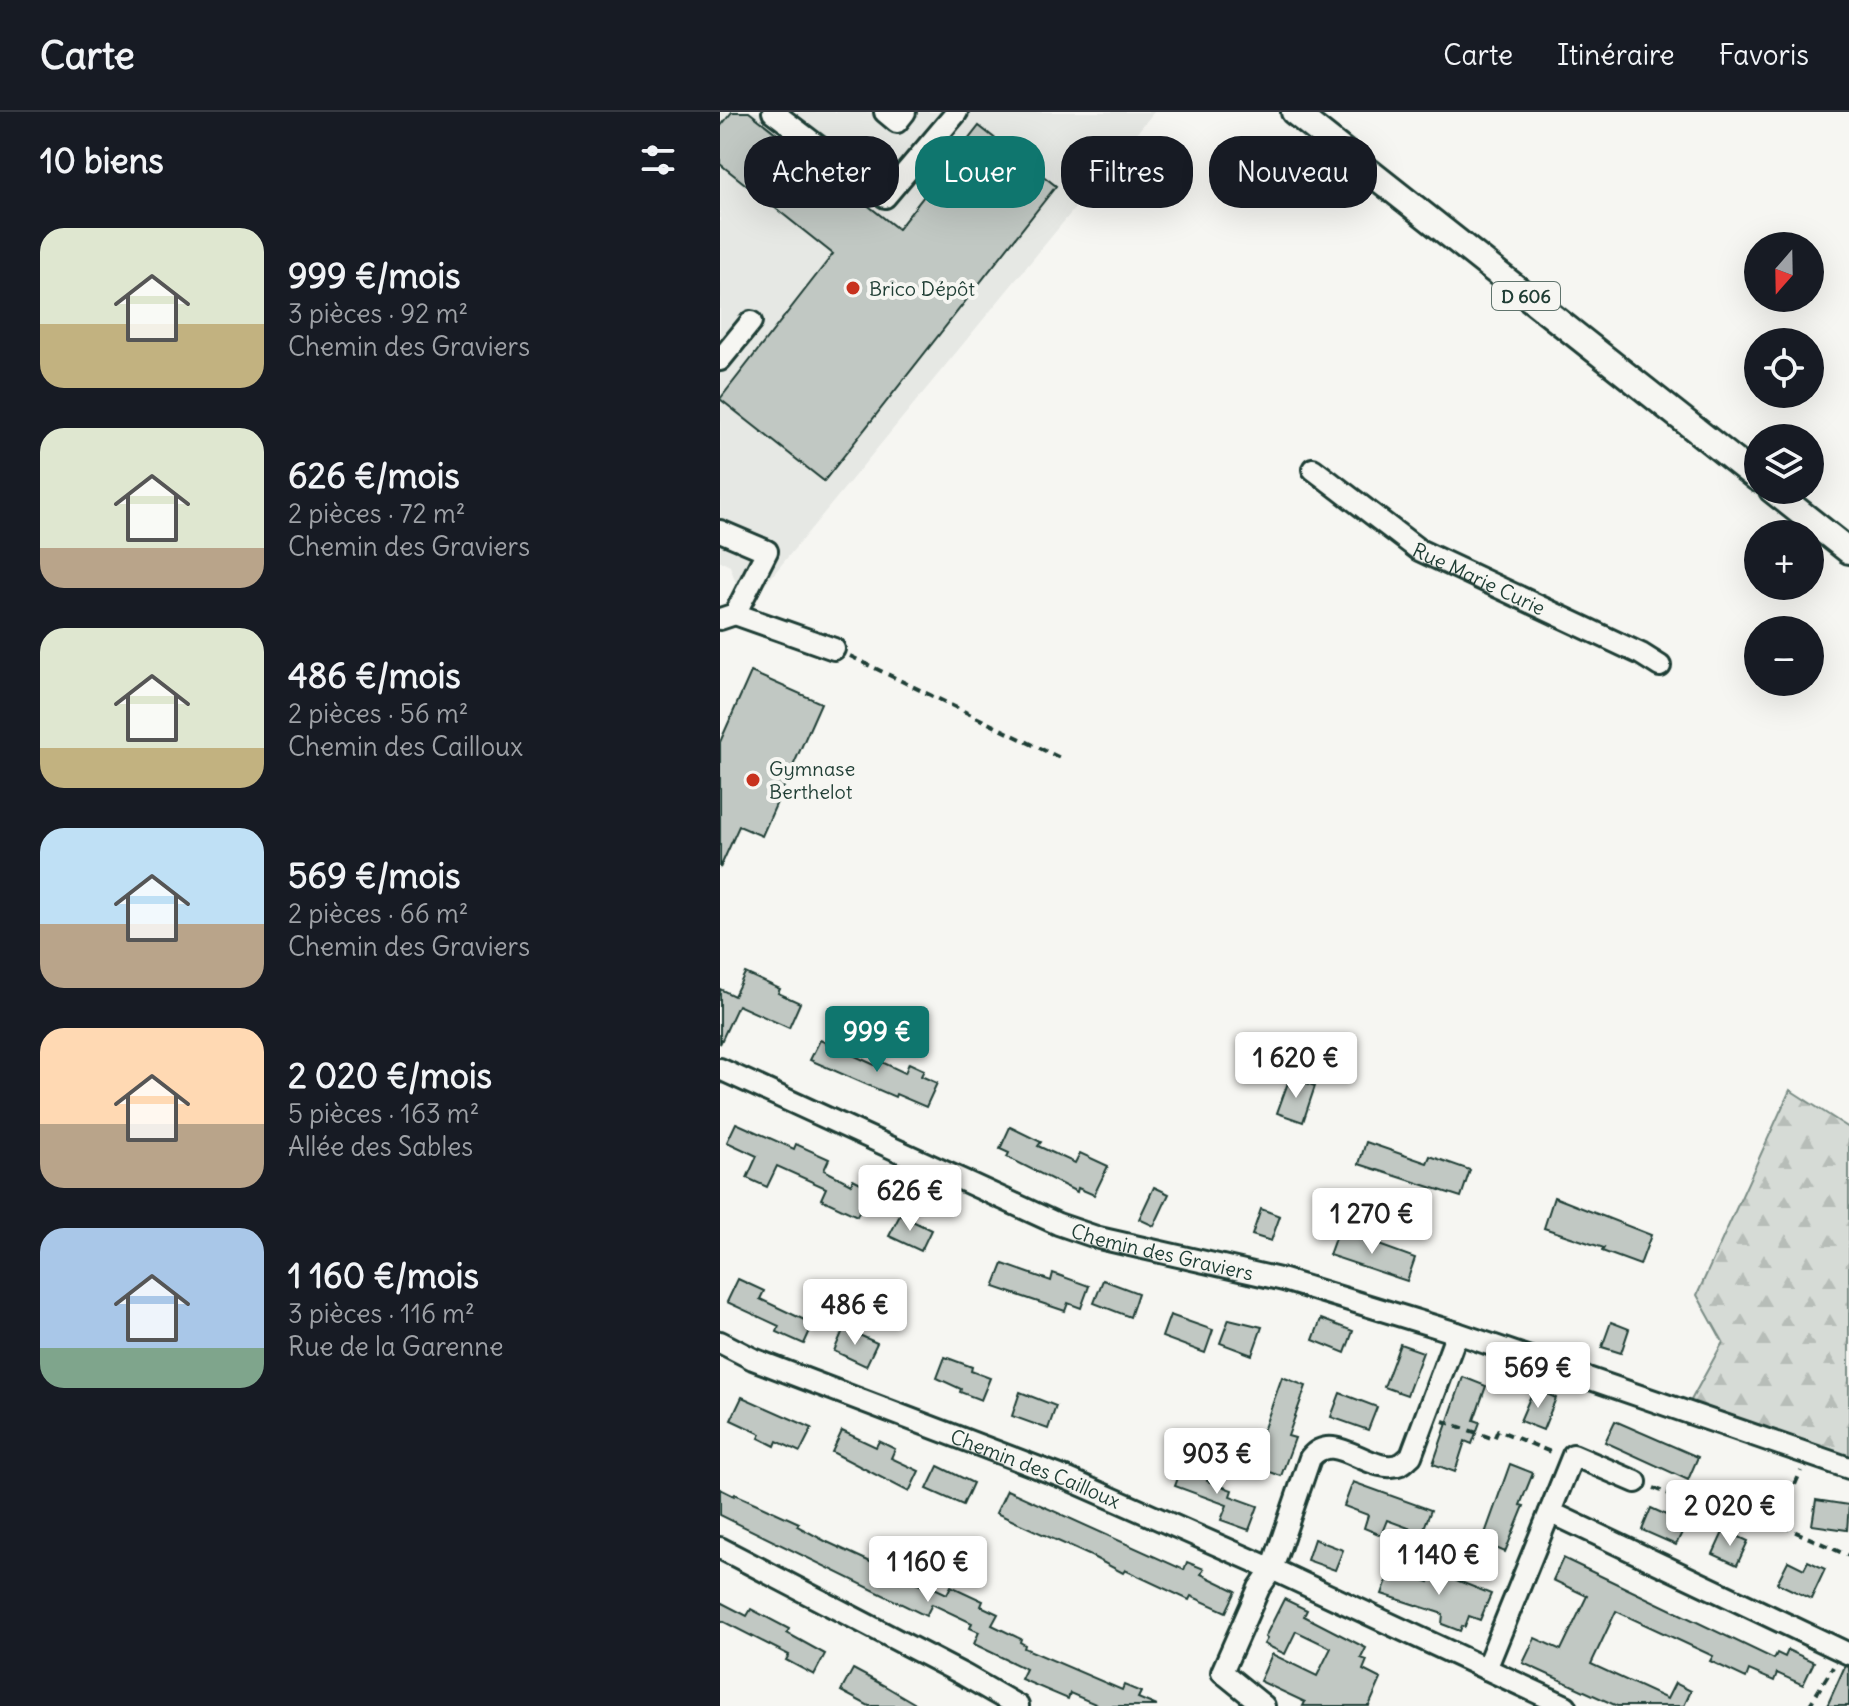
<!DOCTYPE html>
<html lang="fr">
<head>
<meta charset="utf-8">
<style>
  body { margin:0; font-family:Delius,sans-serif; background:#20242c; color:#f1f3f6; height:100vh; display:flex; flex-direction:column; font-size:30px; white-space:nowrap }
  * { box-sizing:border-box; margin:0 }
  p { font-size:26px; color:#9ea1a6 }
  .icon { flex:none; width:44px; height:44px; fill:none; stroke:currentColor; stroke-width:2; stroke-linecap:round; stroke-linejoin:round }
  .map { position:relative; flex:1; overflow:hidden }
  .details { display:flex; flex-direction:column; background:#171b24; width:720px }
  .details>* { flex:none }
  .banner { position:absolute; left:24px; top:24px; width:760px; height:72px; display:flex; gap:16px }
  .needle { width:52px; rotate:200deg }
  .controls { position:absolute; left:1024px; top:120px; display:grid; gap:16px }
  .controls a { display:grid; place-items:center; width:80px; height:80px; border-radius:50%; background:#171b24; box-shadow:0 8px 32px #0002; font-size:40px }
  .price { position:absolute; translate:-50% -68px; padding:0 18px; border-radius:8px; background:#fff; color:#222; font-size:26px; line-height:52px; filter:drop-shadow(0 2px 4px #0008) }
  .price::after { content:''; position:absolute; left:50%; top:48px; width:24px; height:18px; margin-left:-12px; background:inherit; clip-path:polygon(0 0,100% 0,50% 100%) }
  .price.on { background:#0f766e; color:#fff }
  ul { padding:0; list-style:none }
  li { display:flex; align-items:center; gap:24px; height:200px; padding:0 40px }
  li span { display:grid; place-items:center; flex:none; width:224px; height:160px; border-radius:24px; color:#555 }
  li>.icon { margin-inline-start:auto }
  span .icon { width:96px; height:96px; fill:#fffc; stroke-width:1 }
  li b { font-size:34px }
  h2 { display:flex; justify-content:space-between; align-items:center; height:96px; padding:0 40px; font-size:34px }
  .pill { padding:0 28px; border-radius:32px; background:#171b24; box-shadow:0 8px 32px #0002; font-size:28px; line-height:72px }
  .pill.on { background:#0f766e; color:#fff }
  header { display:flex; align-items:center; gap:48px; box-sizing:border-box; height:112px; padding:0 40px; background:#171b24; border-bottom:2px solid #363941 }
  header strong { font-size:38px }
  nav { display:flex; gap:44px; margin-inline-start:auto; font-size:28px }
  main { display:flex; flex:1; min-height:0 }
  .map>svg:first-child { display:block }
  .built { fill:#e6e8e4 }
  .forest { fill:url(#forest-firs); stroke:#7a8c85; stroke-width:2 }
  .building { fill:#c1c8c3; stroke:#1f3d34; stroke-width:2 }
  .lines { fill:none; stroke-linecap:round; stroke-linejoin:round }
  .minor-casing { stroke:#1f3d34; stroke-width:26 }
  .major-casing { stroke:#1f3d34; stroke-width:30 }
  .path { stroke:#1f3d34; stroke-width:4; stroke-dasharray:8 6; stroke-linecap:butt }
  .minor { stroke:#f6f6f2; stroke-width:20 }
  .major { stroke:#f6f6f2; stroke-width:24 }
  .poi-dot { fill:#c8321e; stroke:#f6f6f2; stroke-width:3 }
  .labels { text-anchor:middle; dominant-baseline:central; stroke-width:8; stroke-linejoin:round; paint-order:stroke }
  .shield { fill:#f6f6f2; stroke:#60746d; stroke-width:2 }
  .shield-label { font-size:18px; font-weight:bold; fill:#1f3d34 }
  .poi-label { font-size:20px; fill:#1f3d34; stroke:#f6f6f2; text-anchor:start }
  .street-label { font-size:20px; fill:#1f3d34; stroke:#f6f6f2 }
</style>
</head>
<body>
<header>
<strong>Carte</strong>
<nav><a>Carte</a><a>Itinéraire</a><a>Favoris</a></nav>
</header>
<main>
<section class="details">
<h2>10 biens<svg class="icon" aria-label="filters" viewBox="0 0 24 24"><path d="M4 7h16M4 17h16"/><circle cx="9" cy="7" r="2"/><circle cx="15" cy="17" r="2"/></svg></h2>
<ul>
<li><span style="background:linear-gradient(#dfe7d0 60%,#c2b280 0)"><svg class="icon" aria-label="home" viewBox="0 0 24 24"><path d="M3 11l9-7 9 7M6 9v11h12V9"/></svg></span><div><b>999 €/mois</b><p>3 pièces · 92 m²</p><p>Chemin des Graviers</p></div></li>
<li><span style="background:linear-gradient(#dfe7d0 75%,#b9a48a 0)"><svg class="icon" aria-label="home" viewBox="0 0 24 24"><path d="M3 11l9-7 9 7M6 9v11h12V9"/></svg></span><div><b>626 €/mois</b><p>2 pièces · 72 m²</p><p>Chemin des Graviers</p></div></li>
<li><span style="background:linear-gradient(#dfe7d0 75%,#c2b280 0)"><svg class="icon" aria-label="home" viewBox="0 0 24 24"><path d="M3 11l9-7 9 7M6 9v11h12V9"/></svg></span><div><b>486 €/mois</b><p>2 pièces · 56 m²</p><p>Chemin des Cailloux</p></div></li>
<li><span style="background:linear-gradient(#bfe0f5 60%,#b9a48a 0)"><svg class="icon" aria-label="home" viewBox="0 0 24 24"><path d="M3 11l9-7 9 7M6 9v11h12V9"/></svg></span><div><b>569 €/mois</b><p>2 pièces · 66 m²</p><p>Chemin des Graviers</p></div></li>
<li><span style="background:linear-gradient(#ffd9b3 60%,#b9a48a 0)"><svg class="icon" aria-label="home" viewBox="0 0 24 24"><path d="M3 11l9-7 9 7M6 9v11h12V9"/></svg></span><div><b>2 020 €/mois</b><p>5 pièces · 163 m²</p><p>Allée des Sables</p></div></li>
<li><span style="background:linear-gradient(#a9c7e8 75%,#7fa58c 0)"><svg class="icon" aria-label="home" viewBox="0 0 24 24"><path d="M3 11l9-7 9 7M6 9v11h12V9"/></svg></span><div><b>1 160 €/mois</b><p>3 pièces · 116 m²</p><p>Rue de la Garenne</p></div></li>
</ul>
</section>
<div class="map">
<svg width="1129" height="1594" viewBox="0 0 1129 1594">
  <defs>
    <pattern id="forest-firs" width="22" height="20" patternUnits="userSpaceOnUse" patternTransform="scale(2)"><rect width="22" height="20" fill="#d6dbd6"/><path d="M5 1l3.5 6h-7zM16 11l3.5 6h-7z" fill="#b7bdb8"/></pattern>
  </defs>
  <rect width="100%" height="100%" fill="#f6f6f2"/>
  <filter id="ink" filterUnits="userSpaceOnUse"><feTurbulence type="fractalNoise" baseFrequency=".0125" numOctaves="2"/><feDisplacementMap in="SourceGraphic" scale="16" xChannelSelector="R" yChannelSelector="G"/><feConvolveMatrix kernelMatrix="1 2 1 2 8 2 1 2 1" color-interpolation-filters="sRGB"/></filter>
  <g filter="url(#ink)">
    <path class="built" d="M0,0h434l-409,497 -15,-43 -10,-5z"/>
    <path class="forest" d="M1070,978l59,38v333l-17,-4 -142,-55 33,-60 -26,-47z"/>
    <g class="building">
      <path d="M12,0h17l149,117 81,-103 77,60 -232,295 -104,-82 113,-145 -113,-90v-37z"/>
      <path d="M31,560l70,31 -59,133 -23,-10 -19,42v-126z"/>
      <path d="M25,861l35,16 -2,4 22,10 -11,25 -51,-23 -18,39v-55l14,7z"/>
      <path d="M100,928l59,27 3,-5 23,11 4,-10 15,7 -3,6 16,7 -11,24 -30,-13 -1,3 -85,-37z"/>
      <path d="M570,965l25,9 -12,36 -26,-9z"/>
      <path d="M16,1011l58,26 2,-5 33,15 -5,11 27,14 2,-5 17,9 -13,28 -36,-17 5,-11 -49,-22 -10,21 -20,-9 10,-22 -30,-14z"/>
      <path d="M290,1015l31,15 -3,4 37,17 5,-10 28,13 -14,29 -16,-7 -1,4 -70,-35 2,-4 -9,-4z"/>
      <path d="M646,1030l61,21 3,-7 40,14 -9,27 -102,-33z"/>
      <path d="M434,1075l15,7 -15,32 -15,-7z"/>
      <path d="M834,1085l97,38 -11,30 -38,-14 2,-3 -60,-20z"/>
      <path d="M541,1097l19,7 -9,25 -19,-6z"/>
      <path d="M180,1103l31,15 -10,21 -32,-15z"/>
      <path d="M618,1118l77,28 -8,23 -78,-26z"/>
      <path d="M283,1152l48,17 2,-8 36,13 -8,22 -13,-5 -3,8 -71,-24z"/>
      <path d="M18,1167l26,12 -4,8 53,25 -9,20 -27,-12 2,-6 -52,-24z"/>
      <path d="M383,1168l35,13 -8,24 -36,-14z"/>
      <path d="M450,1203l43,15 -8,23 -43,-16z"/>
      <path d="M509,1207l33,8 -10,28 -32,-12z"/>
      <path d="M601,1207l32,12 -8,22 -32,-13z"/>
      <path d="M891,1210l18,7 -8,24 -19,-6z"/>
      <path d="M124,1216l33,15 -11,23 -32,-15z"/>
      <path d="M680,1232l23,8 -16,43 -23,-8z"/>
      <path d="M225,1245l27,10 -1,4 19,7 -9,22 -21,-8 1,-3 -24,-11z"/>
      <path d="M562,1265l24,9 -18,50 7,2 -14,38 -27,-10 4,-11 -3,-1z"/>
      <path d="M743,1265l23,9 -12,34 6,2 -8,22 -7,-3 -10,31 -22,-8z"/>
      <path d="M818,1278l18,8 -13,32 -23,-9 12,-28z"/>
      <path d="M300,1280l36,14 -8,23 -36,-13z"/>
      <path d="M620,1281l37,14 -9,23 -37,-13z"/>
      <path d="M22,1285l70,31 -12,24 -23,-11 -2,5 -16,-8 2,-4 -30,-14z"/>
      <path d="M895,1309l83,36 -10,23 -83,-38z"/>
      <path d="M122,1319l34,16 3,-6 16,8 -4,9 28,13 -10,21 -77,-40z"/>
      <path d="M464,1350l26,10 -3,9 25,9 -2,6 28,10 -9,24 -28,-10 6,-15 -52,-19z"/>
      <path d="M790,1352l23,9 -13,32 4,1 -19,46 -23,-10z"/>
      <path d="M218,1354l35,17 -10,22 -36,-16z"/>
      <path d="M633,1370l78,28 -9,23 -35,-13 -6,15 -17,-7 4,-13 -24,-9z"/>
      <path d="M0,1377l14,7 1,-2 64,29 -2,3 28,15 104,48 1,-3 17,8 4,-8 32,15 -2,5 17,8 -6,11 29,14 -1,3 5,3 -1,3 98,42 2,-5 17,7 -3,6 19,8h-57l-30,-13 -2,6 -47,-20 5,-10 -52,-25 5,-12 -9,-4 2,-5 -40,-19 -6,12 -206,-101z"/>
      <path d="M287,1378l177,80 3,-8 17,7 -3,5 35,17 -10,21 -35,-16 -2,4 -64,-30 -2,3 -32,-17 -95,-43z"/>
      <path d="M1096,1388l33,5 -2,25 -35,-5z"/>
      <path d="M931,1396l35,16 -10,21 -34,-15z"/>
      <path d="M1004,1418l24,11 -11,24 -24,-11z"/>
      <path d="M594,1427l29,11 -8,20 -28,-10z"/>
      <path d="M843,1446l211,101 3,-6 8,4 3,-7 26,12 -11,23 -26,-12 -3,8 -25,-11 -3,8 -36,-17 3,-5 -97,-45 -25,53 76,35 8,-16 16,8 -7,15h-67l-94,-43 12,-25 26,12 26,-54 -34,-16z"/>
      <path d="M1068,1449l16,8 4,-8 17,8 -14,30 -34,-16z"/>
      <path d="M671,1457l38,13 2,-4 5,2 3,-7 52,21 -11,26 -11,-4 -4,11 -3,-1 -2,5 -18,-7 1,-10 -61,-20z"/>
      <path d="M564,1487l23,11 -3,6 62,32 -5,10 6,2 -4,10 18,9 -12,27h-66l2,-4 -45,-21 12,-27 45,22 14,-28 -35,-17 -11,23 -21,-10 3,-5 -2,-2z"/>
      <path d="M0,1490l27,14 4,-7 38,20 -2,4 38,21 -11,21 -28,-15 3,-5 -69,-35z"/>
      <path d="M1125,1554l4,1v39h-22z"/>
      <path d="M133,1557l32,17 34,20h-50l-28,-15z"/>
    </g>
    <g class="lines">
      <defs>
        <g id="minor">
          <path d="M53,0l112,85 72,-85"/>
          <path d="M165,0l12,10 8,-10"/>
          <path d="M0,248l31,-38"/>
          <path id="s1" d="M593,357l106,81 222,104 19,12"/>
          <path d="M0,419l47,20 -32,63 -15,5"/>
          <path d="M15,502l99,35"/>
          <path id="s2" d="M0,957l338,155 41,14 185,42 173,53 392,135"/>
          <path id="s3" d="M0,1230l33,17 315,120 204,90 294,137"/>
          <path d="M830,1400l299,142"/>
          <path d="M0,1436l244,127 54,31"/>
          <path d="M766,1557l87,-214 63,27"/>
          <path d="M544,1594l-42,-34 37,-84 13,-19 38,-111c25,-31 60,19 91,6 4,-2 7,-6 10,-8l46,-123"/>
        </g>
        <g id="major">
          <path d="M574,0l464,367"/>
          <path d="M1052,378l77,61"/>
        </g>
      </defs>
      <use href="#minor" class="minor-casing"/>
      <use href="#major" class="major-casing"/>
      <g class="path">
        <path d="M130,544l210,102"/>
        <path d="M723,1309l51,18 4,-9 55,23"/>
        <path d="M934,1376l49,19 18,-9 128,58"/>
        <path d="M1058,1411l23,-52"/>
        <path d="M1089,1594l24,-39"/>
      </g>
      <use href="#minor" class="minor"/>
      <use href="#major" class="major"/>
    </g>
  </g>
  <g class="poi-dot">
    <circle cx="133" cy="176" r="8"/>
    <circle cx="33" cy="668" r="8"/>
  </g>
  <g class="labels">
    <rect class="shield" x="772" y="170" width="68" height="28" rx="6"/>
    <g class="shield-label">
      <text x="806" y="184">D 606</text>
    </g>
    <g class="poi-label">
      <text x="149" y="176">Brico Dépôt</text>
      <text x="49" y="656">Gymnase<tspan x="49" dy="23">Berthelot</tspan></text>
    </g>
    <g class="street-label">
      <text stroke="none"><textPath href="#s1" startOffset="200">Rue Marie Curie</textPath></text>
      <text stroke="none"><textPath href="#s2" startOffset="480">Chemin des Graviers</textPath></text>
      <text stroke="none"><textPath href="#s3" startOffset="340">Chemin des Cailloux</textPath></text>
    </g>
  </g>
</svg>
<div class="controls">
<a><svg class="needle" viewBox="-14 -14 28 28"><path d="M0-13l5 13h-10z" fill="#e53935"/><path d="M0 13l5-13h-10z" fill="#9ea1a6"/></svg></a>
<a><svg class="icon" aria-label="locate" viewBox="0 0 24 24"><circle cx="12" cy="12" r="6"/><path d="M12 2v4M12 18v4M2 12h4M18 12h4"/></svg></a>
<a><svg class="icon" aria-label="layers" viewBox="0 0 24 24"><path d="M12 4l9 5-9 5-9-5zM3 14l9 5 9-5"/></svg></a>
<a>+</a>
<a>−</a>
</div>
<b class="price on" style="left:157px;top:962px">999 €</b>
<b class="price" style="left:576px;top:988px">1 620 €</b>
<b class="price" style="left:190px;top:1121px">626 €</b>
<b class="price" style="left:652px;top:1144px">1 270 €</b>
<b class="price" style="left:135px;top:1235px">486 €</b>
<b class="price" style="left:818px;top:1298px">569 €</b>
<b class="price" style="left:497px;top:1384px">903 €</b>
<b class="price" style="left:1010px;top:1436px">2 020 €</b>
<b class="price" style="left:719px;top:1485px">1 140 €</b>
<b class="price" style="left:208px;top:1492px">1 160 €</b>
<div class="banner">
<a class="pill">Acheter</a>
<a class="pill on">Louer</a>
<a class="pill">Filtres</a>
<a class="pill">Nouveau</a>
</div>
</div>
</main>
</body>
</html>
